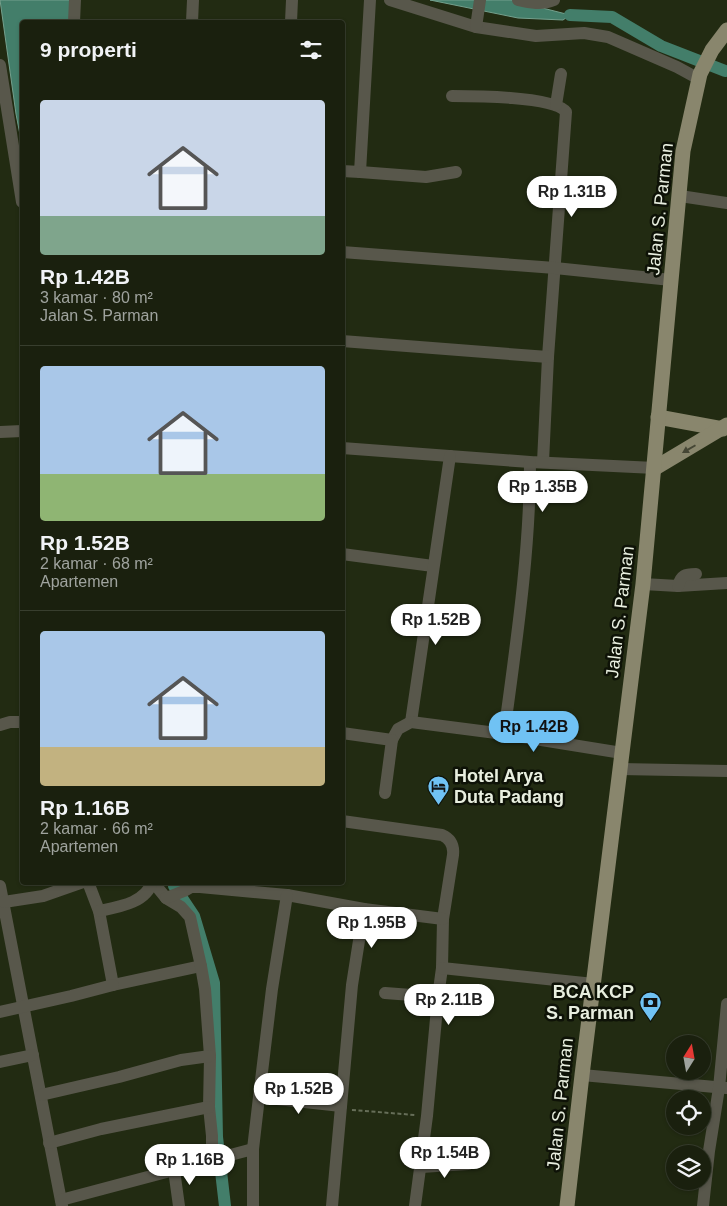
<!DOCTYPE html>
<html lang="id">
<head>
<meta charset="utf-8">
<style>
  body { margin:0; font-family:Arial,sans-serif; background:#232817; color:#f1f3f6; height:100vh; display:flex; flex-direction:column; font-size:19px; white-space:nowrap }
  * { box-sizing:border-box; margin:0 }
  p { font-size:16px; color:#9fa39e }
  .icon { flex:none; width:28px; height:28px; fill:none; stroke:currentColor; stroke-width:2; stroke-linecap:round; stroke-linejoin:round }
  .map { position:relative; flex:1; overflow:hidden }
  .side { position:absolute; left:20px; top:20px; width:325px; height:865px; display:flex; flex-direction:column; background:#1a200e; border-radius:5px; box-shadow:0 1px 4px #0004,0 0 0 1px #383e2e }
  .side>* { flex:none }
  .needle { width:32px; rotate:11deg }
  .buttons { position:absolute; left:666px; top:1035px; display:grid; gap:10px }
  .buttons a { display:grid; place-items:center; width:45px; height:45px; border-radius:50%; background:#1a200e; box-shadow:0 1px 4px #0004,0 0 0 1px #383e2e; font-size:25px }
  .price { position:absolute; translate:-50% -42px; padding:0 11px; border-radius:18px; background:#fff; color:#222; font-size:16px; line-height:32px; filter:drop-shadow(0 1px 2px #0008) }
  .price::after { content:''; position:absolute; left:50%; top:30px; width:15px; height:11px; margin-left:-8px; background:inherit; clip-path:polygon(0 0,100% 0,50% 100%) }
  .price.active { background:#70c2f4; color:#111 }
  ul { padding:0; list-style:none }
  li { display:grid; align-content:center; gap:10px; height:265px; padding:0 20px }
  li+li { border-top:1px solid #383e2e }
  li span { display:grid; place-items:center; height:155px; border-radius:5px; color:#555 }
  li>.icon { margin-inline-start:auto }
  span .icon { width:90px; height:90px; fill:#fffc; stroke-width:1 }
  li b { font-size:21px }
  h2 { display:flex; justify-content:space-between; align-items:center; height:60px; padding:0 20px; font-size:21px }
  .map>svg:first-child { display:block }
  .water { fill:#437e6a; stroke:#74a08d }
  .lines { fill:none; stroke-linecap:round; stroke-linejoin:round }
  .canal { stroke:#437e6a; stroke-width:12 }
  .path { stroke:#666e58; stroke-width:2; stroke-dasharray:4 2.5; stroke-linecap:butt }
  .minor { stroke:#58574b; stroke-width:12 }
  .major { stroke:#89866d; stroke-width:15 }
  .oneway { fill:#454635 }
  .labels { text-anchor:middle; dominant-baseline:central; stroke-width:5; stroke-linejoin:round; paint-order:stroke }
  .street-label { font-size:18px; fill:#e8eedf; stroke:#0e1207 }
  .poi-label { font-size:18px; font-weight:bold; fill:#e8eedf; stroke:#0e1207; text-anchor:start }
</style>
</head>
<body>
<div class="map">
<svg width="727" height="1206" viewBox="0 0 727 1206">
  <rect width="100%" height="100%" fill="#222b12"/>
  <g class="water">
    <path d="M0,0h72l-1,22h-49v123l-6,-31z"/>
    <path d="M430,0h81l59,15 -7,5 -45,-2z"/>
  </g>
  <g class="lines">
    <g class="canal">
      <path d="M570,15l42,2 49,29 64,25"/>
      <path d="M174,886l20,30 20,67 3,154 8,69"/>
    </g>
    <path class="path" d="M352,1110l63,5"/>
    <g class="minor">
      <path d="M390,0l86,27 60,9 48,-3 24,4 69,30 22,12"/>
      <path d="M518,0c12,3 24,5 36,0"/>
      <path d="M74,22l1,-22"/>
      <path d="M192,22l1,-22"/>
      <path d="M291,22l1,-22"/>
      <path d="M476,27l4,-27"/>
      <path d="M0,65l22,137"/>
      <path d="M452,96c20,0 103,0 114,16l-18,245 -5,105"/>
      <path d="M556,105l5,-31"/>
      <path d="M342,171l18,1 10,-172"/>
      <path d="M360,172l66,5 30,-5"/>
      <path d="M680,196l47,7"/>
      <path d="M342,252l213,16 116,12"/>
      <path d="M342,341l206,16"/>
      <path d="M0,432l22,-1"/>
      <path d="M342,448l188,14 125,6"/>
      <path d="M342,554l91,12"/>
      <path d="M643,584l35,2 49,-3"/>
      <path d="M678,586c3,-11 7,-12 18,-12"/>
      <path d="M411,722l39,-266"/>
      <path d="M0,725l10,-3h12"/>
      <path d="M342,733l50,7 6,-11 13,-7 93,12 118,19"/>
      <path d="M504,734c12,-90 26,-181 26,-272"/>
      <path d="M620,769l107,2"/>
      <path d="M385,793l7,-53"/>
      <path d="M342,821l100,14c9,4 12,11 11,20l-10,64 -1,49 -4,29 -11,119 -12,90"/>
      <path d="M88,882l11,29 14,74 88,-19"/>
      <path d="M153,882l13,16 15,9 9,10 11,49 4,23 5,67 -1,51 3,29v24"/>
      <path d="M0,886l62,320"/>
      <path d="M166,898l18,-7 7,-4h9l87,8 77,14 79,10"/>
      <path d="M4,902l39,-6 40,-14"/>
      <path d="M99,911c19,-4 47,-8 53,-29"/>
      <path d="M442,968l152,16"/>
      <path d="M385,993l53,4"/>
      <path d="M0,1012l71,-16 42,-11"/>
      <path d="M0,1062l33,-7"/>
      <path d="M582,1075l144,13"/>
      <path d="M41,1095l78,-18 62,-17 29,-4"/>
      <path d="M259,1097l82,9"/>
      <path d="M49,1143l52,-14 108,-22"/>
      <path d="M421,1167l47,-3"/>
      <path d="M174,1170l5,36"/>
      <path d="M61,1200l192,-51"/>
      <path d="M253,1206v-57l6,-52 13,-108 15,-94"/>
      <path d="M332,1206l20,-221 12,-76"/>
      <path d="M703,1206l6,-55 10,-63 8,-84"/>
    </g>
    <g class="major">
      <path d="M658,417l65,12"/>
      <path d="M655,468l72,-43"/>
      <path d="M567,1206l15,-131 61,-491 40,-433 17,-77 12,-24 15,-20"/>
    </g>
  </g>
  <defs><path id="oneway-solid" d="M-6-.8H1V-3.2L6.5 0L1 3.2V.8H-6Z" transform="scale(1.25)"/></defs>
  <use class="oneway" href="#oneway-solid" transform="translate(689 449) rotate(150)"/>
  <defs>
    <symbol id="hotel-pin" viewBox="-11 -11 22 30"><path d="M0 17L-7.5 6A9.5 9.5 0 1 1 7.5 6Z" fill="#70c2f4" stroke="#0e1207"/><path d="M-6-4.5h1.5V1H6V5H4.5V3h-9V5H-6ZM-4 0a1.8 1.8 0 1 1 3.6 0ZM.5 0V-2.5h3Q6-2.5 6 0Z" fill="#111"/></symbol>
    <symbol id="bank-pin" viewBox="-11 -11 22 30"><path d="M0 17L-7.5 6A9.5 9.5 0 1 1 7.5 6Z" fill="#70c2f4" stroke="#0e1207"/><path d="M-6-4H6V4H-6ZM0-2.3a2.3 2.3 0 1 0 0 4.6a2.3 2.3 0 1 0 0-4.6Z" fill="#111"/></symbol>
  </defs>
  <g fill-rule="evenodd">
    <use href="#hotel-pin" x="426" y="774" width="25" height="34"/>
    <use href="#bank-pin" x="638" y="990" width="25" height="34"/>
  </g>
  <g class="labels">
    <g class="street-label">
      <text transform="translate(660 209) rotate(-84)">Jalan S. Parman</text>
      <text transform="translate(620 612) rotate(-83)">Jalan S. Parman</text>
      <text transform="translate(560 1104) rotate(-84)">Jalan S. Parman</text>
    </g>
    <g class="poi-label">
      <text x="454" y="776">Hotel Arya<tspan x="454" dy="21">Duta Padang</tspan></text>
      <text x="634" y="992" text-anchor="end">BCA KCP<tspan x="634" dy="21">S. Parman</tspan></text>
    </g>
  </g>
</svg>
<div class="buttons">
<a><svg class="needle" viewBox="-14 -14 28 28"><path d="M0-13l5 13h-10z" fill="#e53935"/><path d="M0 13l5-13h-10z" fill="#9fa39e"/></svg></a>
<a><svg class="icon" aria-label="locate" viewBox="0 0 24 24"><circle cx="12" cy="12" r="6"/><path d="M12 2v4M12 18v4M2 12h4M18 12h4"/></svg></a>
<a><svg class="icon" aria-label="layers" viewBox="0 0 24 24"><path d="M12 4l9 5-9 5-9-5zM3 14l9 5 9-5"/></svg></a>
</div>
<b class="price" style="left:572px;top:218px">Rp 1.31B</b>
<b class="price" style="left:543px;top:513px">Rp 1.35B</b>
<b class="price" style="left:436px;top:646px">Rp 1.52B</b>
<b class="price active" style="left:534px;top:753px">Rp 1.42B</b>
<b class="price" style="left:372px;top:949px">Rp 1.95B</b>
<b class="price" style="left:449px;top:1026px">Rp 2.11B</b>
<b class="price" style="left:299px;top:1115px">Rp 1.52B</b>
<b class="price" style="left:445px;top:1179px">Rp 1.54B</b>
<b class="price" style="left:190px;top:1186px">Rp 1.16B</b>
<section class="side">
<h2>9 properti<svg class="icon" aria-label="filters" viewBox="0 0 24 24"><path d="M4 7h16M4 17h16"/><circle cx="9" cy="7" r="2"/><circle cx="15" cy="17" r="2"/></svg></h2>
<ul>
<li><span style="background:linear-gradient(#c9d6e8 75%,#7fa58c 0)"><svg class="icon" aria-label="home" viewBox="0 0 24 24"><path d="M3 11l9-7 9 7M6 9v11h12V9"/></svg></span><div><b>Rp 1.42B</b><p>3 kamar · 80 m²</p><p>Jalan S. Parman</p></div></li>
<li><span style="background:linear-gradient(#a9c7e8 70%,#8fb573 0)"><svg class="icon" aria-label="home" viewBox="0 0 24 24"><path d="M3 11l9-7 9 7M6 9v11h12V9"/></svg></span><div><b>Rp 1.52B</b><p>2 kamar · 68 m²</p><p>Apartemen</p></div></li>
<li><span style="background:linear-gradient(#a9c7e8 75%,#c2b280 0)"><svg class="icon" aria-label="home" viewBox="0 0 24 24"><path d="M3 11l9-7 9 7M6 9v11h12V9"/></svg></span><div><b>Rp 1.16B</b><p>2 kamar · 66 m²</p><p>Apartemen</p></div></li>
</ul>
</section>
</div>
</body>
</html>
